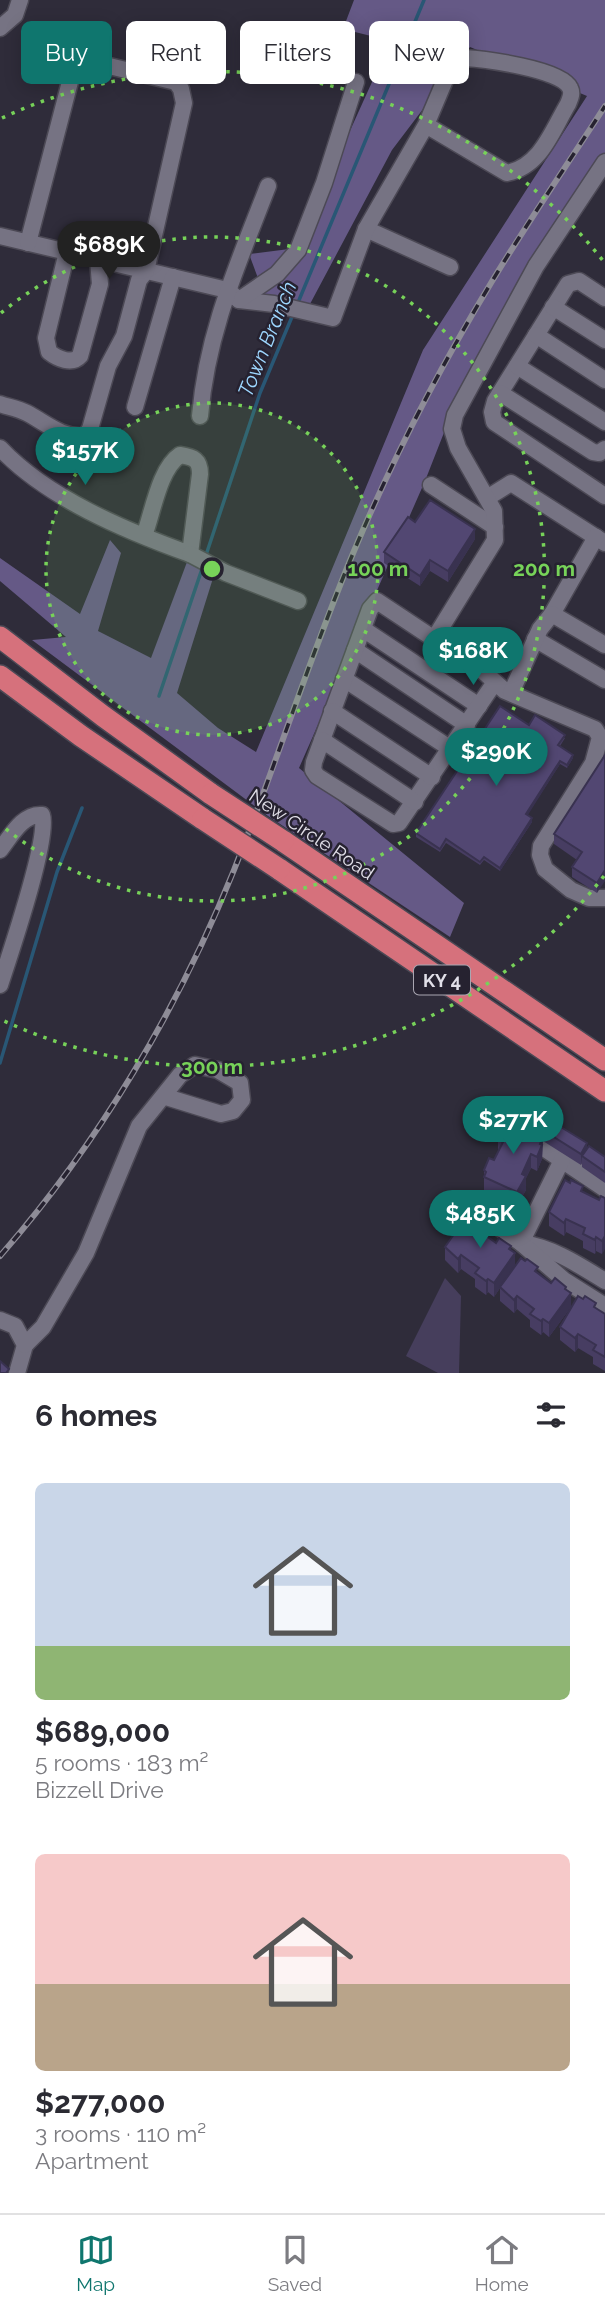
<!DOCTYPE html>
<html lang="en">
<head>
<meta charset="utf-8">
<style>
  body { margin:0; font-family:Raleway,sans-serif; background:#f2f2f3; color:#2b2b33; height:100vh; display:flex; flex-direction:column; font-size:26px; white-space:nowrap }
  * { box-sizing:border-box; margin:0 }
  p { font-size:23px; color:#7c7c81 }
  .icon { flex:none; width:38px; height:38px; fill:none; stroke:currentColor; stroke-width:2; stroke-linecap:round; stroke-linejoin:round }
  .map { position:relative; height:1373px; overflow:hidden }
  .details { display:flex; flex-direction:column; background:#fff; flex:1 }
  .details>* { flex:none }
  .guide { position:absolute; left:21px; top:21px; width:564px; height:63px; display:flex; gap:14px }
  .price { position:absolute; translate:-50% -60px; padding:0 16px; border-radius:24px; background:#0f766e; color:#fff; font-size:23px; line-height:46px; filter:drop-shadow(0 2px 4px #0008) }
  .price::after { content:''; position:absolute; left:50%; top:42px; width:21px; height:16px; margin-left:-10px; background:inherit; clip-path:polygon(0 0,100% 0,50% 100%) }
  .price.active { background:#222; color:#fff }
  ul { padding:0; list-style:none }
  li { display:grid; align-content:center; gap:14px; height:371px; padding:0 35px }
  li span { display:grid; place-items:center; height:217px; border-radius:10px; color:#555 }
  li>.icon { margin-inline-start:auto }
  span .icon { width:126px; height:126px; fill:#fffc; stroke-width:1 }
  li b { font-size:30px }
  h2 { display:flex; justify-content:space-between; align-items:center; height:84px; padding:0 35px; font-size:30px }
  .chip { padding:0 24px; border-radius:10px; background:#fff; box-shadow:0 4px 18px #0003; font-size:24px; line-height:63px }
  .chip.active { background:#0f766e; color:#fff }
  .tabs { display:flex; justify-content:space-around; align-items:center; height:98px; border-top:2px solid #e1e1e2; background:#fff; font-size:19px; color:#7c7c81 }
  .tabs a { display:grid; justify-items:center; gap:4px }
  .tabs .active { color:#0f766e }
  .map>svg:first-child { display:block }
  .green { fill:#463e5c }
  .forest { fill:#655986 }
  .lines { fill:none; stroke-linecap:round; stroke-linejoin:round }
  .stream { stroke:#295775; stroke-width:3.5 }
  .minor-casing { stroke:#4c4955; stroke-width:19 }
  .highway-casing { stroke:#4c4955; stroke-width:24 }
  .minor { stroke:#767383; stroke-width:16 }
  .highway { stroke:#d6717c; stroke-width:21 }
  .rail-casing { stroke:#8e8c97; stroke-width:6 }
  .rail { stroke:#262230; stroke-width:3.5; stroke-dasharray:10; stroke-linecap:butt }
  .highway-bridge-casing { stroke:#4c4955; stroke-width:24; stroke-linecap:butt }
  .highway-bridge { stroke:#d6717c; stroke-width:21 }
  .wall { fill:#473d62 }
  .shaded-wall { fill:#393250 }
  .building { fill:#524772; stroke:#393250; stroke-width:2 }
  .ring { fill:none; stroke:#77d259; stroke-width:3.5; stroke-dasharray:3.5 7 }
  .labels { text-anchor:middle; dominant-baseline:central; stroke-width:5; stroke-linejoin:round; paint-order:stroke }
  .shield { fill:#262230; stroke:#a9a6b1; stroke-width:2 }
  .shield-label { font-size:18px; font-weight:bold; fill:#e1dfe8 }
  .street-label { font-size:19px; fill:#e1dfe8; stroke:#262230 }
  .water-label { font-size:21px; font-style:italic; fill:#9ed7ff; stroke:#262230 }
  .centre { fill:#77d259; stroke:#262230; stroke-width:3.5 }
  .ring-label { font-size:21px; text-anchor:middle; font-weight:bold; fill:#77d259; stroke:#262230; stroke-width:5; stroke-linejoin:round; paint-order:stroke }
</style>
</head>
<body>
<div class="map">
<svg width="605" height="1373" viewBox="0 0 605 1373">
  <rect width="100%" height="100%" fill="#2f2c3a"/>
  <path class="green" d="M445,1278l16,18 -2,77h-21l-32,-17z"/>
  <path class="forest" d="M354,0h251v165l-149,237 -31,79 -126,287 165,135 -14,34 -182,-121 -236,-176 34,-3 -66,-56v-23l80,56 30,-74 11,13 -23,78 53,27 36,-96 27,13 -37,118 41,35 38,24 167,-402 164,-254 -117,-49 -78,103 -82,154 -45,-7 -16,-43 48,-6 75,-166 7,-44 -36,-9z"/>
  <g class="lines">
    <g class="stream">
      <path d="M297,305l127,-305"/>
      <path d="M205,558l55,-165 34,-81"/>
      <path d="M159,696l44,-130"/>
      <path d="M0,1063l57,-191 25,-64"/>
    </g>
    <defs>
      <g id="minor">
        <path d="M0,28l15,-13 5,-15"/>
        <path d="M366,229l84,38"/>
        <path d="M0,236l227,54 12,10 35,4 59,14 33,-89 60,-104 81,48c34,-7 45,-42 61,-69 2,-5 5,-10 2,-16 -8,-19 -87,-29 -106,-30l-16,15 -22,52"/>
        <path d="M67,252l-21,86 3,14c9,7 23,13 31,4l20,-72 -2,-24"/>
        <path d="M605,298l-26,-17 -11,3 -73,117 -3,11 2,10 111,74"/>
        <path d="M239,300l38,-26 21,-24 26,-67 32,-101"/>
        <path d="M553,307l52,33"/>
        <path d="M536,335l69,45"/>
        <path d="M517,366l88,56"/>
        <path d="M500,393l93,59 6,1 6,-4"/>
        <path d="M0,404c9,3 19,5 27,9 19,10 36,26 58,23l5,-7 18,-63 16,-30 15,-56 7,-9 38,-168 -3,-14 -5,-7 -92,-22 -4,1 -8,13 -44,169"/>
        <path d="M135,407l38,-130"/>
        <path d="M200,416c7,-84 38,-152 68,-230"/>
        <path d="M0,448c47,50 126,83 190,106l10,-80c0,-14 -6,-17 -20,-19 -21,14 -27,57 -36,81"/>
        <path d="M431,485l64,42"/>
        <path d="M487,498l24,-15 94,60"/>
        <path d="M190,554l36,19 72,28"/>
        <path d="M552,614l44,-77"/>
        <path d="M363,629l116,77"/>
        <path d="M434,639l61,-99 -1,-29 -36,-63 -6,-19 3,-14 81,-149 69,-104"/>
        <path d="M535,639l70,41"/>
        <path d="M355,650l112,75"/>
        <path d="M344,679l107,70"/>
        <path d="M495,682l-96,141 -6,1 -76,-48 -4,-6 1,-8 56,-153 7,-8 107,71 21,19 90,38 5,8 -7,26 -52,83 -1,9 5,14 26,21 18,8h16"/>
        <path d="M511,693l29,-64 12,-15 53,31"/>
        <path d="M332,711l100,66"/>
        <path d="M322,740l93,62"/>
        <path d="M0,850c11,-14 23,-37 42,-35 8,22 -33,142 -42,170"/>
        <path d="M526,1136l79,53"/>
        <path d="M562,1160l-41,83c31,4 58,22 84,38"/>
        <path d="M477,1212l44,31 43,37 41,26"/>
        <path d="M0,1320l15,6 10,19 -8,28"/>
        <path d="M25,1345l18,-18 43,-74 53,-127 41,-51 15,-10 23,5 22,13 2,17 -9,11 -12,3 -58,-18"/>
      </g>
      <g id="highway">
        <path d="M0,637l103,79 108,78"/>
        <path d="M0,676l81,60 122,83"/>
        <path d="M283,841l322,219"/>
        <path d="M279,869l326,222"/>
      </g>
    </defs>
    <use href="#minor" class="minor-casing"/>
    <use href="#highway" class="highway-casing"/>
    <use href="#minor" class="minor"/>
    <use href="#highway" class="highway"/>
    <defs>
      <path id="rail" d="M0,1256c99,-113 178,-247 234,-386 42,-105 76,-214 120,-319 39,-93 85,-182 137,-268 36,-60 76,-118 114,-177"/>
    </defs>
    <use href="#rail" class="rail-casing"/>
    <use href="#rail" class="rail"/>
    <defs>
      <g id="highway-bridge">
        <path d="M211,794l72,47"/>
        <path d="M203,819l76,50"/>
      </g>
    </defs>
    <use href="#highway-bridge" class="highway-bridge-casing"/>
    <use href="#highway-bridge" class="highway-bridge"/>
  </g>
  <g class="wall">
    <path d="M415,522l60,17 -27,43 -18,-11 -10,15 -36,-23v-11z"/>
    <path d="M529,725l36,13 -5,8 13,12 -6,10 -7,-4 -33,51 5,7 -32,49 -16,-11 -4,5 -34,-22 -6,9 -24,-15v-4z"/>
    <path d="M605,755l-8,138 -25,-16v-10l5,-7 -23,-16v-10z"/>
    <path d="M522,1117l83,40v26l-23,-16v-4l-1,2 -38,-24 -1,18 -5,12 -6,-3 -5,10v12l-9,16 -33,-16v-20l10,-10 4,-7v-13l8,-12 16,-1z"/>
    <path d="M583,1192l16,8 6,-2 -3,56 -6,-3 -1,3 -12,-6v-7l-17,-9 -2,4 -15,-10v-14z"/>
    <path d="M483,1233l13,10 15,7 4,15 23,8 13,10 15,7 5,17 -22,30 -6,-5 -2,3 -11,-8v-7l-13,-11 -3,4 -14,-12v-13l-6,9 -6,-5 -2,3 -11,-8v-8l-14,-10 -3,4 -13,-13v-13z"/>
    <path d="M596,1309l9,5v57l-12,-7v-7l-15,-9 -3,4 -15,-12v-13z"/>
  </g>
  <g class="shaded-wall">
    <path d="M475,529v10l-27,43v-11z"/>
    <path d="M430,560v11l-10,15v-10z"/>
    <path d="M573,755v3l-6,10v-3z"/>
    <path d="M560,761v3l-34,54v-4z"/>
    <path d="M532,818v4l-32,49v-3z"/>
    <path d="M605,870v11l-8,12v-10z"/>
    <path d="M543,1137l-1,22 -5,12v-14l3,-13z"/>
    <path d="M587,1143v11l-5,2 -1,9v-11z"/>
    <path d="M531,1154v14l-5,10v12l-9,16v-14l5,-18z"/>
    <path d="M566,1219v13l-2,4v-13z"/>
    <path d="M605,1236v13l-3,5v-13z"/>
    <path d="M596,1237v14l-1,3v-14z"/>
    <path d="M511,1246v13l4,-6v13l-21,31v-14z"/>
    <path d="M461,1255v14l-3,4v-14z"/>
    <path d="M488,1279v13l-2,3v-14z"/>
    <path d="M566,1287v12l5,-6v14l-22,30v-14z"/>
    <path d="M517,1296v13l-3,4v-13z"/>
    <path d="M543,1319v13l-2,3v-14z"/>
    <path d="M578,1334v14l-3,4v-14z"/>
  </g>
  <g class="building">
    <path d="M430,500l45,29 -27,42 -18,-11 -10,16 -36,-24 24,-35 7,5z"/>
    <path d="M500,706l29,19 6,-10 30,20 -7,10 15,10 -6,10 -7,-4 -34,53 6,4 -32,50 -16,-11 -4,5 -34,-23 -6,10 -24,-16z"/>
    <path d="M605,755v115l-8,13 -25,-16 10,-15 -28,-18z"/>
    <path d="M528,1107l59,36 -6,11 -59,-37z"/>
    <path d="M510,1121l33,16 -3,7 2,1 -5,12 -6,-3 -9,20 4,2 -9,16 -33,-15 2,-5 -2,-2 5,-12 5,2 9,-18 -5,-2 6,-13 2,1z"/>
    <path d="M589,1146l16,11v15l-23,-16z"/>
    <path d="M565,1180l5,3 1,-3 12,6 -2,5 18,9 2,-4 4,2v38l-3,5 -6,-4 -1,3 -12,-6 2,-6 -19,-9 -2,4 -15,-11z"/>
    <path d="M466,1217l4,4 2,-3 11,8 -3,5 16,12 3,-5 12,8 -2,3 6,4 -21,30 -6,-4 -2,2 -11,-8 4,-5 -18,-13 -3,4 -13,-12z"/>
    <path d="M521,1258l4,3 2,-2 11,8 -3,4 16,12 4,-5 11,9 -1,2 6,4 -22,30 -6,-4 -2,2 -11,-7 4,-5 -17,-13 -3,4 -14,-13z"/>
    <path d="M578,1296l5,3 2,-3 11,7 -2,4 11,7v43l-12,-7 3,-5 -18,-11 -3,4 -15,-11z"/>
    <path d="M0,1361l9,8 -3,4h-6z"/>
  </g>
  <circle cx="212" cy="569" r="166" fill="#77d259" fill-opacity=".12"/>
  <g class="ring">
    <circle cx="212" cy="569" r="166"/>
    <path d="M1 313A332 332 0 1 1 1 825"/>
    <path d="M604 876A498 498 0 0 1 2 1020M2 118A498 498 0 0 1 604 262"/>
  </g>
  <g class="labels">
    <rect class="shield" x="414" y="965.5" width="56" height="29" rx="5"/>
    <g class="shield-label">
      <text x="442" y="980">KY 4</text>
    </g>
    <g class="street-label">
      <text transform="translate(312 834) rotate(34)">New Circle Road</text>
    </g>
    <g class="water-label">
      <text transform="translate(267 339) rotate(-68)">Town Branch</text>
    </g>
  </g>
  <circle cx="212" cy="569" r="10" class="centre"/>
  <g class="ring-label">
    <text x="378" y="576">100 m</text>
    <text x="544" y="576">200 m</text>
    <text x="212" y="1074">300 m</text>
  </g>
</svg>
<b class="price active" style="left:109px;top:281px">$689K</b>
<b class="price" style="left:85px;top:487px">$157K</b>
<b class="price" style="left:473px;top:687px">$168K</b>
<b class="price" style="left:496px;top:788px">$290K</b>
<b class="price" style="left:513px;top:1156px">$277K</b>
<b class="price" style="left:480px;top:1250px">$485K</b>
<div class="guide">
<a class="chip active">Buy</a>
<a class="chip">Rent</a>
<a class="chip">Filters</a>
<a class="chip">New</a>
</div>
</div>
<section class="details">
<h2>6 homes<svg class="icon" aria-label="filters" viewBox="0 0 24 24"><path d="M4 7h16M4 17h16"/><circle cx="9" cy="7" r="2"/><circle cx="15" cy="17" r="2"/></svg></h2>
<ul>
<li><span style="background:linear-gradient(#c9d6e8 75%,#8fb573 0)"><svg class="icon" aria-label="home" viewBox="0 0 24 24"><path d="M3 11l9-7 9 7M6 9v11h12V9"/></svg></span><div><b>$689,000</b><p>5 rooms · 183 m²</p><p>Bizzell Drive</p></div></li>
<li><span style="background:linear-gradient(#f6c9c9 60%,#b9a48a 0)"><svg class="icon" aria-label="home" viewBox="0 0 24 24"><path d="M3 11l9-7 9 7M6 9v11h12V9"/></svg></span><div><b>$277,000</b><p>3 rooms · 110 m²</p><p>Apartment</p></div></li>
</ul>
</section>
<nav class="tabs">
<a class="active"><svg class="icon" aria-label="map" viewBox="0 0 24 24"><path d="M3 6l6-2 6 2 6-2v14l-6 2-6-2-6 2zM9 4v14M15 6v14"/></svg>Map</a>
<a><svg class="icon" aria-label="saved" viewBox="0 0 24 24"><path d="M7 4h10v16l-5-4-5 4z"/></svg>Saved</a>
<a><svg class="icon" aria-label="home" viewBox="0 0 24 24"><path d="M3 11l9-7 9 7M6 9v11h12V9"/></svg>Home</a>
</nav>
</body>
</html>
